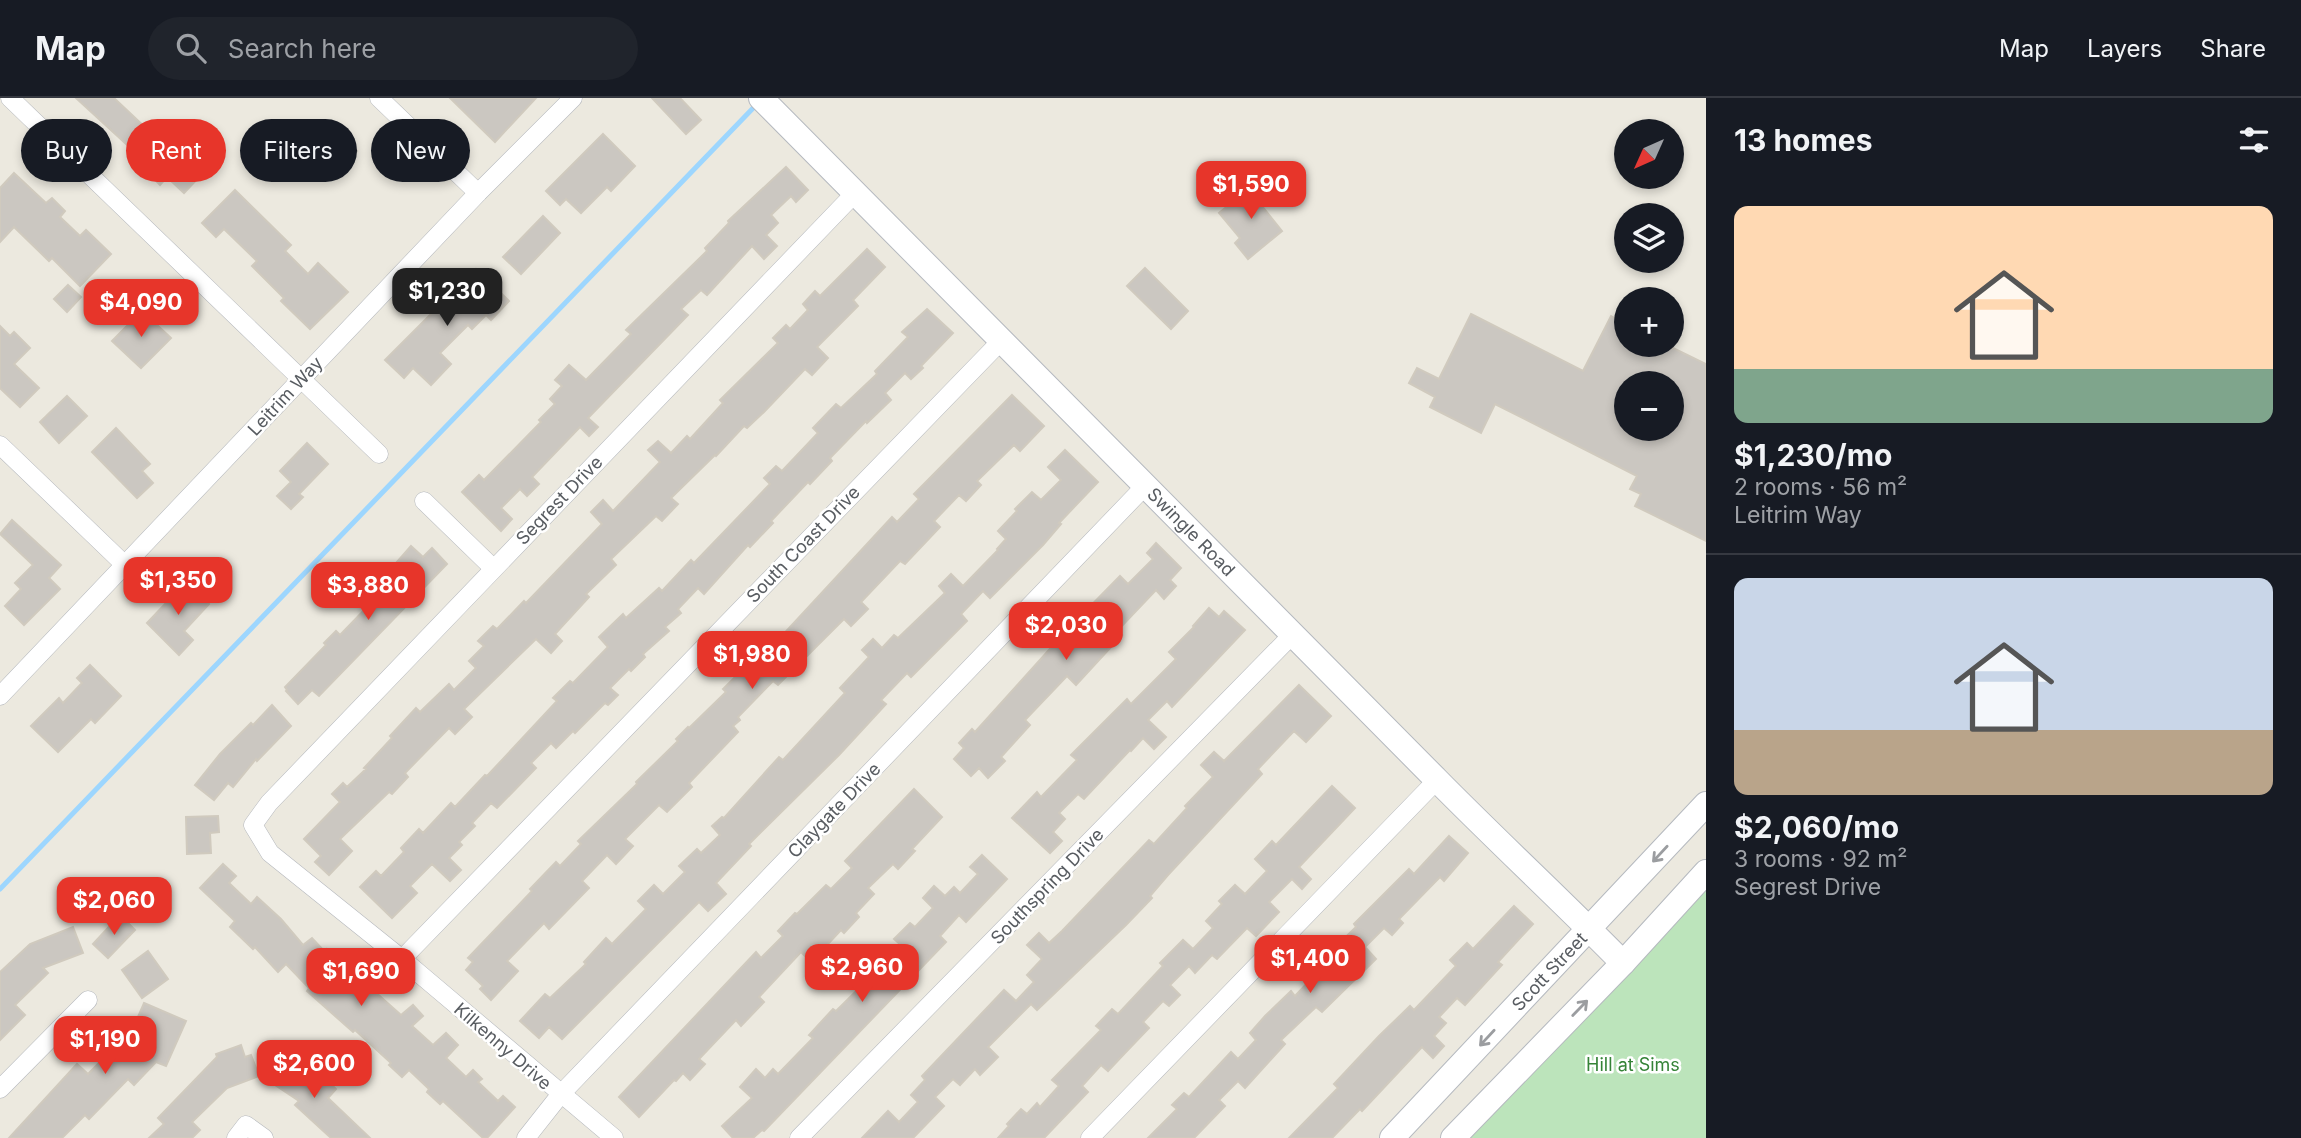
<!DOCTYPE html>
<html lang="en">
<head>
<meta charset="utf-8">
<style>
  body { margin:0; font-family:Inter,sans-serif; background:#20242c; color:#f1f3f6; height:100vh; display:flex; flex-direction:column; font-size:26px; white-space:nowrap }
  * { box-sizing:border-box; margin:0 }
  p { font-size:23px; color:#9ea1a6 }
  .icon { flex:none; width:38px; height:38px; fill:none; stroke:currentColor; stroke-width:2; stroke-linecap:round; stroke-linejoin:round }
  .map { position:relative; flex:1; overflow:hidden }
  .sheet { display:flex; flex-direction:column; background:#171b24; width:595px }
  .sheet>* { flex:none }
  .hud { position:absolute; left:21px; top:21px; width:665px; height:63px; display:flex; gap:14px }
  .needle { width:46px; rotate:225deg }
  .fabs { position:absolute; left:1614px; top:21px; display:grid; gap:14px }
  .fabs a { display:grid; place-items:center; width:70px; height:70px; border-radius:50%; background:#171b24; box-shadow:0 4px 10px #0003; font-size:35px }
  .price { position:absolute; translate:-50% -60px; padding:0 16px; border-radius:14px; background:#e7352a; color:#fff; font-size:23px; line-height:46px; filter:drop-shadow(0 2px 4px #0008) }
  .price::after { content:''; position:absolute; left:50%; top:42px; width:21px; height:16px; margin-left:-10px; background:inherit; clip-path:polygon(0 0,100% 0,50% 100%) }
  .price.active { background:#222; color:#fff }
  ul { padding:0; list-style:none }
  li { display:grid; align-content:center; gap:14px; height:371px; padding:0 28px }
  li+li { border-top:2px solid #363941 }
  li span { display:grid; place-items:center; height:217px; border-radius:14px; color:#555 }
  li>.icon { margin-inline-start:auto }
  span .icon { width:126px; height:126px; fill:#fffc; stroke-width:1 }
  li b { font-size:30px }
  h2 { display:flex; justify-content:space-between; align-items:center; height:84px; padding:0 28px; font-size:30px }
  .tag { padding:0 24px; border-radius:32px; background:#171b24; box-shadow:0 4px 10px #0003; font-size:24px; line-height:63px }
  .tag.active { background:#e7352a; color:#fff }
  header { display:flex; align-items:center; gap:42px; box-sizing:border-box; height:98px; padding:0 35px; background:#171b24; border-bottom:2px solid #363941 }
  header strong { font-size:33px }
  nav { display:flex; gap:38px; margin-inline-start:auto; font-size:24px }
  .search { width:490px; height:63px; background:#20242c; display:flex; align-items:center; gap:18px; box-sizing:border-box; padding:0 24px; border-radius:38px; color:#9ea1a6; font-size:26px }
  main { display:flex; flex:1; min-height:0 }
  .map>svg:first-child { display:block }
  .green { fill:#bce4bb }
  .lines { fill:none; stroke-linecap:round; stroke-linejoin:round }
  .stream { stroke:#9dd6fe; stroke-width:5 }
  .building { fill:#cbc7c1; stroke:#d0cabe; stroke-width:2; fill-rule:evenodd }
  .street-casing { stroke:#b5b8bd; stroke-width:19 }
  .secondary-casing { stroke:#b5b9bf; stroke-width:26 }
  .street { stroke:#fff; stroke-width:18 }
  .secondary { stroke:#fff; stroke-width:24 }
  .oneway { stroke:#9b9da0 }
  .labels { text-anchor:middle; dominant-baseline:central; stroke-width:5; stroke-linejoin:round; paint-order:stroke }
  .street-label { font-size:18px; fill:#585c61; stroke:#fff }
  .park-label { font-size:18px; fill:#358337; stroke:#fff }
</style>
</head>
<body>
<header>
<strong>Map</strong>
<div class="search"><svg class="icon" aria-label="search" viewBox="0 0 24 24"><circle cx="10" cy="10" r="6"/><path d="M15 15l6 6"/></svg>Search here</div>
<nav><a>Map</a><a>Layers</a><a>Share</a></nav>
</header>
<main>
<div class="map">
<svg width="1706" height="1040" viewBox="0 0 1706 1040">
  <rect width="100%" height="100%" fill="#ece9df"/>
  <path class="green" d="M1706,788v252h-251z"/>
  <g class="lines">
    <path class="stream" d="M0,791l758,-786"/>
  </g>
  <g class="building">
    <path d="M76,0h38l52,49 20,-21 32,31 -34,36 -17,-16 -7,8 -15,-16 4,-4z"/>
    <path d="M450,0h86l-41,44z"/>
    <path d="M652,0h28l21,22 -15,14z"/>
    <path d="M296,24l17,17 13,-14 16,16 2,-3 13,13 -26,27 -34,-32 -14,15 -12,-13z"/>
    <path d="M603,36l32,32 -24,25 -4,-4 -26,26 -15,-14 -6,6 -14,-14z"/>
    <path d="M786,69l22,23 -12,12 -5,-6 -20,19 7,8 -12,12 11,11 -13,13 -12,-13 -45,49 -6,-5 -20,19 7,6 -100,103 10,9 -9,9 -9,-9 -48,50 7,7 -12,12 -7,-7 -19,19 11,11 -11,12 -39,-39 17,-17 5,5 57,-58 -2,-2 16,-16 -5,-5 12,-13 -7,-6 14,-15 17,15 45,-46 -5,-4 81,-79 -2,-3 24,-25 -1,-2z"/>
    <path d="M14,75l32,30 6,-5 13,13 -5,6 20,19 6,-6 25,24 -31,32 -28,-28 -3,3 -35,-34 -14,15v-54z"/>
    <path d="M1258,84l14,17 -10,7 20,25 -34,28 -13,-16 5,-5 -21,-25z"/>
    <path d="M235,92l56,55 -6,6 23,23 10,-11 30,29 -38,37 -29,-28 3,-3 -32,-32 5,-5 -33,-32 -8,8 -14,-14z"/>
    <path d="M543,118l17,17 -39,41 -18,-17z"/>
    <path d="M867,151l18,18 -32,33 5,6 -41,41 11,11 -16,17 -7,-6 -41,43 -17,16 -3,-2 -28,30 -1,-1 -44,43 7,6 -16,17 -6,-5 -45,43 5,6 -30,29 3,3 -34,37 7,7 -11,12 -15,-14 -72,70 8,8 -17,17 -6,-6 -44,45 3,4 -16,17 -3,-2 -49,47 12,12 -23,24 -14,-13 6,-6 -17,-17 36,-37 -8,-8 11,-11 4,4 19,-18 -2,-1 28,-30 -2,-2 26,-28 4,4 29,-28 5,6 22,-22 -7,-7 15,-15 -6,-5 15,-15 4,3 27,-28 2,2 76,-79 -11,-12 12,-12 10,11 47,-49 -12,-12 10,-9 13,12 16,-17 3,3 33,-36 -3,-3 58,-57 -5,-5 13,-13 4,4 18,-19 -5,-6 12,-13 5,5z"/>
    <path d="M1145,170l43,43 -17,18 -44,-43z"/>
    <path d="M476,171l33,32 -18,19 -5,-5 -14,14 -4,-4 -28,28 11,11 -20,21 -18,-17 -9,10 -19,-18z"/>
    <path d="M68,187l13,12 -14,15 -13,-13z"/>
    <path d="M927,211l26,24 -32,33 2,2 -12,11 -6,-6 -20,20 6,7 -24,23 -1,-2 -36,37 2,3 -22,23 -2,-2 -37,39 2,2 -23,24 -2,-2 -44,49 -6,-6 -20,21 3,4 -16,14 4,4 -26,23 2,3 -14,14 -2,-2 -19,19 8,7 -10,10 -3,-2 -30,30 -2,-2 -17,17 -5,-5 -20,20 5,5 -39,40 -6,-5 -19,20 3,3 -16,16 3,3 -13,13 12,12 -11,11 -18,-17 -22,22 7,7 -25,25 -32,-31 16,-16 5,5 23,-24 -3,-4 18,-19 4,4 28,-30 4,4 30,-32 2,1 70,-75 -4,-3 17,-17 3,2 35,-36 -9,-10 24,-23 3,4 33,-30 3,3 29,-31 3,3 76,-79 -6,-6 12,-12 6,5 36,-38 -5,-5 23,-24 5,4 36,-34 -2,-3 33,-34 -6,-5z"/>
    <path d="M142,213l29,27 -30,30 -29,-27z"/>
    <path d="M1471,216l112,57 28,-55 15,8v21h41l39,19v177l-71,-35 6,-12 -11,-5 7,-13 -142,-72 -14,29 -51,-26 5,-10 -26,-14 8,-15 22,11zM1626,285h45v46h-45z"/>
    <path d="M0,228l10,10 4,-4 16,16 -16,16 25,24 -19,19 -20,-19z"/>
    <path d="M1012,297l32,31 -24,25 -6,-6 -37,36 4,4 -15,16 -7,-6 -25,26 6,6 -35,37 -5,-3 -39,41 7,7 -17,17 -7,-7 -66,66 -5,-4 -35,36 2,3 -7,6 5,6 -49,51 3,4 -25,25 -8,-7 -34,34 8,7 -17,18 -9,-9 -25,26 7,7 -40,41 -5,-6 -37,38 11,10 -27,29 -11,-11 3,-3 -17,-16 7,-8 -5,-4 64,-67 -2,-2 26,-27 4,4 21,-22 -3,-3 59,-57 -1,-2 42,-41 -2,-2 12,-12 1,1 37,-36 -3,-3 54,-53 2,3 113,-122 5,5 22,-23 -5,-5z"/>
    <path d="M67,298l20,20 -28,27 -19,-21z"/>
    <path d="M116,330l34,36 -8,7 11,12 -16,15 -45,-46z"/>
    <path d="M307,345l21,21 -29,30 4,3 -12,12 -14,-13 14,-14 -11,-11z"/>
    <path d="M1065,352l33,32 -39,41 2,1 -18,21 -53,53 -7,-7 -22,23 6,7 -56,56 -4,-4 -26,27 5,4 -47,51 -90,89 2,2 -35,37 10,11 -18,17 -9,-9 -137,137 -13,-12 -10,11 -19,-17 25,-27 5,4 36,-34 -2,-2 22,-24 6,6 34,-35 -8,-8 16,-16 9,9 22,-22 -6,-6 18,-17 4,4 19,-18 -8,-9 10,-9 2,1 55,-61 4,3 62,-67 -5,-5 29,-31 -7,-7 11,-11 9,9 12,-13 4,3 47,-45 -6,-7 12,-12 12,12 35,-36 -1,-1 9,-10 -8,-8 19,-20 -2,-2 17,-17 9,8 20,-20 -13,-13z"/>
    <path d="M12,422l49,45 -12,13 11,11 -36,36 -19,-19 16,-17 -6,-6 18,-18 -33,-31z"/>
    <path d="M1156,445l25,25 -11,12 6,6 -12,13 -8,-9 -39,41 5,4 -46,50 -9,-9 -42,44 5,5 -29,32 4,4 -17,17 -9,-10 -8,8 -17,-17 10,-11 -5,-5 13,-14 3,3 91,-101 54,-55 8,8 25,-25 -6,-6z"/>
    <path d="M411,448l12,11 9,-9 15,16 -128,132 -7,-6 -14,14 -12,-13 1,-1 -2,-3 41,-42 -2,-2 12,-12 4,4 33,-34 7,-8 -5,-6z"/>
    <path d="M186,484l23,22 -25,27 9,9 -14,15 -32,-32z"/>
    <path d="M1209,510l10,9 5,-6 21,19 -73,77 -5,-6 -19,19 18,17 -12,12 -11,-11 -12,13 -1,-1 -46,49 -6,-5 -19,19 6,6 -12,13 9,9 -12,12 -38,-35 25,-26 4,5 36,-37 -6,-5 56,-56 4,5 45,-45 -7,-7 25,-25 -1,-1z"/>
    <path d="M90,567l31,31 -26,27 -4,-4 -33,33 -27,-26 28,-28 4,5 19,-20 -5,-5z"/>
    <path d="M1299,587l32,31 -25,26 -12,-11 -36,38 4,5 -94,101 -18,21 2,2 -26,27 -89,85 -6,-6 -43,43 10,10 -18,18 -5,-6 -15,16 -7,-6 -18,18 9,9 -31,32h-51l26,-27 11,11 19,-20 -7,-7 14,-15 -3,-4 82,-86 12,11 18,-19 -7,-7 15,-16 -15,-14 12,-12 10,10 13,-12 87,-91 5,4 33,-36 -2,-2 28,-29 -12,-12 13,-13 10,9z"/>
    <path d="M272,607l19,21 -34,35 -1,-2 -23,28 -5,-4 -14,17 -19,-15 25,-31 31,-31 2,2z"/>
    <path d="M1332,688l23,22 -56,59 12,12 -9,10 -10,-10 -23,23 10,10 -23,24 -9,-8 -30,31 -5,-4 -17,18 -6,-7 -19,19 10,10 -11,11 -6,-5 -20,21 6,6 -24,25 -17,18 -7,-6 -19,21 6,6 -44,46h-46l11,-12 -2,-2 14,-15 6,5 10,-11 3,4 19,-21 -7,-6 49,-50 -5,-4 16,-17 6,5 45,-48 -3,-3 23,-23 10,9 20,-21 -7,-7 16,-17 -3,-3 16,-16 10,9 22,-23 -12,-12 17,-18 4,4z"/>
    <path d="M914,691l28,28 -30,32 3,2 -17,18 -5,-5 -25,24 6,6 -18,19 3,4 -15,16 -3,-3 -30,32 -10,-10 -42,45 5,5 -23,24 -5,-6 -37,39 6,5 -15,16 -7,-7 -7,8 -2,-1 -35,37 -20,-20 137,-145 5,6 22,-22 -5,-5 17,-18 2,1 29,-29 5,4 21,-21 -7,-7z"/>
    <path d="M218,718l1,16 -9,1 1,20 -24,1 -1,-37z"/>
    <path d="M1449,738l19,17 -24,28 -4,-4 -41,42 4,4 -11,12 -8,-7 -19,19 11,12 -54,53 -6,-5 -35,33 4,4 -40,44 -7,-7 -19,19 6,6 -31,32h-46l29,-29 -5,-4 12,-12 5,4 42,-45 7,7 18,-19 -6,-7 15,-17 26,-25 4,5 36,-38 -3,-4 28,-27 -2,-3 55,-55 5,5z"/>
    <path d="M982,757l25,24 -41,43 -7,-7 -19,21 6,6 -182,189 -2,-1 -9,8h-20l-11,-12 30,-28 -12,-11 16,-18 9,9 8,-9 5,5 35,-36 -4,-3 24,-26 3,2 66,-65 -8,-7 16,-16 5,4 18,-19 -10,-10 11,-12 11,10 9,-9 6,6 18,-19 -8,-7z"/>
    <path d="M223,766l13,12 -7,7 22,21 6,-7 24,22 22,26 9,-7 13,14 2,-3 74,66 12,-10 10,11 -11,10 21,19 13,-12 12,12 -12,13 20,19 7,-7 9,9 -4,3 20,19 5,-5 12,11 -28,31h-4l-40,-37 -3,3 -13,-12 2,-3 -20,-19 -7,7 -13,-12 2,-2 -36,-33 -2,2 -46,-41 2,-3 -23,-24 -8,8 -23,-25 -2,2 -23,-22 5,-6 -35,-33z"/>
    <path d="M1514,808l19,18 -35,38 4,3 -37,40 -8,-7 -18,19 7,6 -12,13 10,10 -11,12 -11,-11 -60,64 -2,-2 -28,29h-43l49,-50 -4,-4 45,-48 31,-30 4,4 42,-44 -6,-6 17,-17 6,6z"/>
    <path d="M120,817l15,15 -27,28 -15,-14z"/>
    <path d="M73,829l10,26 -40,15 5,5 -33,32 10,10 -25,25v-68l30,-28z"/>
    <path d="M148,853l20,28 -26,19 -20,-28z"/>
    <path d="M144,905l42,18 -20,45 -10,-4 -22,23 -6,-6 -39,40 -4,-4 -23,23h-53l68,-74 11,10 32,-32 5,5z"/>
    <path d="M241,947l4,12 6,-2 8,21 -32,12 -35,34 8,8 -8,8h-43l15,-14 -6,-6 59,-61 -1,-3z"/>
    <path d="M281,958l37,24 4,-4 14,13 -8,9 42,40h-39l-36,-33 4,-4 -33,-22z"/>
  </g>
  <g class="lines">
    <defs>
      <g id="street">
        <path d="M10,0l369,356"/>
        <path d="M379,0l99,95"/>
        <path d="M0,347l125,120"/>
        <path d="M424,403l69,67"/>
        <path d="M0,598l478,-503 95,-95"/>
        <path d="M402,861l599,-618"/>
        <path d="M0,991l88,-89"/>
        <path d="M236,1040l10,-13 18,13"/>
        <path d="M526,1040l34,-43 586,-610"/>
        <path d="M614,1040l-212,-179 -132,-106 -17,-28 16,-22 587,-611"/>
        <path d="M799,1040l495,-505"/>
        <path d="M1090,1040l347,-358"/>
      </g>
      <g id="secondary">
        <path id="s1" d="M761,0c226,226 450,453 674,680 62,63 127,123 188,185"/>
        <path id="s2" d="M1392,1040l314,-334"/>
        <path d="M1453,1040l170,-175 83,-91"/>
      </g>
    </defs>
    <use href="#street" class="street-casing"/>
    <use href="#secondary" class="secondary-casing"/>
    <use href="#street" class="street"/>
    <use href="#secondary" class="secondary"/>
  </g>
  <defs><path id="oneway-shaft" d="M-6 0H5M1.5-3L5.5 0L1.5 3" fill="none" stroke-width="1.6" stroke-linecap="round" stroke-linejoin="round" transform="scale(1.75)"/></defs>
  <g class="oneway">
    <use href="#oneway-shaft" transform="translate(1660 756) rotate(133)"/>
    <use href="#oneway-shaft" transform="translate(1580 910) rotate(-46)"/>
    <use href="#oneway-shaft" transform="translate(1487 940) rotate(133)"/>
  </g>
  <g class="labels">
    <g class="street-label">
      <text transform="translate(285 298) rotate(-47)">Leitrim Way</text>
      <text transform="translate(559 402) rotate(-46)">Segrest Drive</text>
      <text stroke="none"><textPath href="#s1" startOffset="611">Swingle Road</textPath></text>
      <text transform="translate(803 446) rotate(-46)">South Coast Drive</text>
      <text transform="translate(834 712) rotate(-46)">Claygate Drive</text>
      <text transform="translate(1047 788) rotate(-46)">Southspring Drive</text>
      <text stroke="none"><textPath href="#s2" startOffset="229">Scott Street</textPath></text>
      <text transform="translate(503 948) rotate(41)">Kilkenny Drive</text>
    </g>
    <g class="park-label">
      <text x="1633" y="966">Hill at Sims</text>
    </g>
  </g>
</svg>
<div class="fabs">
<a><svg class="needle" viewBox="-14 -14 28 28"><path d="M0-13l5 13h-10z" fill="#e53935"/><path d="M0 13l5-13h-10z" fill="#9ea1a6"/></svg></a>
<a><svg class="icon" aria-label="layers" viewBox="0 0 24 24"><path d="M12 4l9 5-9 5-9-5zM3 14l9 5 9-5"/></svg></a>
<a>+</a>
<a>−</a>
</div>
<b class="price" style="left:1251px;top:123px">$1,590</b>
<b class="price active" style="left:447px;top:230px">$1,230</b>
<b class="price" style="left:141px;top:241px">$4,090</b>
<b class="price" style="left:178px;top:519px">$1,350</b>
<b class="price" style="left:368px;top:524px">$3,880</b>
<b class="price" style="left:1066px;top:564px">$2,030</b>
<b class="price" style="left:752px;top:593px">$1,980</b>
<b class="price" style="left:114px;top:839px">$2,060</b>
<b class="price" style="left:1310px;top:897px">$1,400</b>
<b class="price" style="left:862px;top:906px">$2,960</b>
<b class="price" style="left:361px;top:910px">$1,690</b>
<b class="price" style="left:105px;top:978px">$1,190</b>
<b class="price" style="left:314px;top:1002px">$2,600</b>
<div class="hud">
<a class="tag">Buy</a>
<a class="tag active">Rent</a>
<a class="tag">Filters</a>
<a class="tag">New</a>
</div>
</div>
<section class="sheet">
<h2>13 homes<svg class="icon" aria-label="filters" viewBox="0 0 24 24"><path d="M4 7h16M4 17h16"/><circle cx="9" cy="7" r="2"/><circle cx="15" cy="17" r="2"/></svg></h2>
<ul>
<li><span style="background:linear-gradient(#ffd9b3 75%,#7fa58c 0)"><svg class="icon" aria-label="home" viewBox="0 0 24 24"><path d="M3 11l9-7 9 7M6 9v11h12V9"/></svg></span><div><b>$1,230/mo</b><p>2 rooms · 56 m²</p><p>Leitrim Way</p></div></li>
<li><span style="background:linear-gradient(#c9d6e8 70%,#b9a48a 0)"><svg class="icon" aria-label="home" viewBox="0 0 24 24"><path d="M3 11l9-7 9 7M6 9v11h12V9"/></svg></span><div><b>$2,060/mo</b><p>3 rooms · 92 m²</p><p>Segrest Drive</p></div></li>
</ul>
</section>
</main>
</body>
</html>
